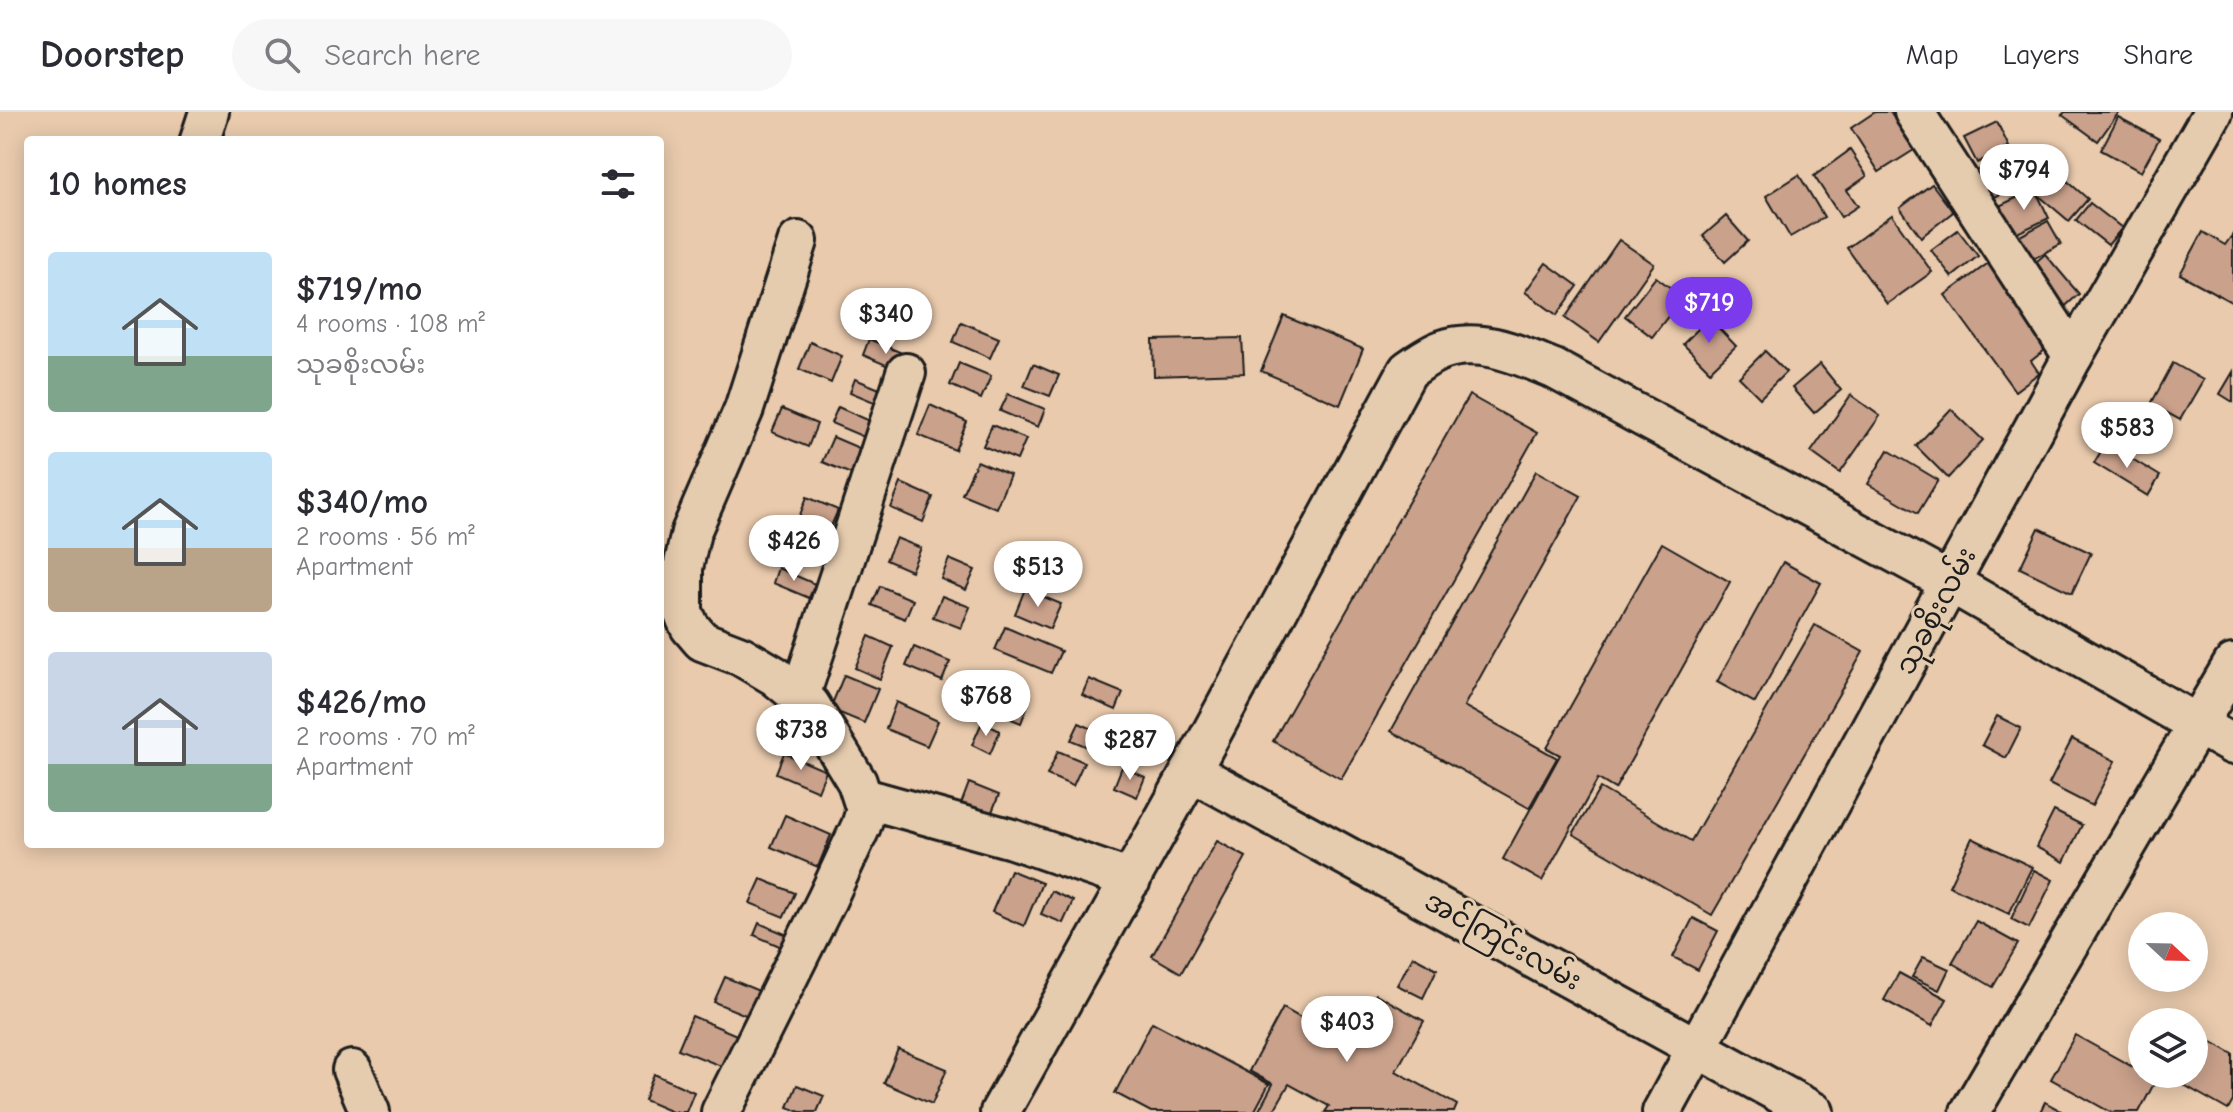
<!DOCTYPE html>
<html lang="en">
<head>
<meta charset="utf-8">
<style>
  body { margin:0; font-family:"Comic Neue","Noto Sans Myanmar",sans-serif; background:#f7f7f7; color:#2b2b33; height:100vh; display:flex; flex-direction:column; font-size:30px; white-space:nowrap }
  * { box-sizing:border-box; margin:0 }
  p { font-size:26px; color:#7c7c81 }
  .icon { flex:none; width:44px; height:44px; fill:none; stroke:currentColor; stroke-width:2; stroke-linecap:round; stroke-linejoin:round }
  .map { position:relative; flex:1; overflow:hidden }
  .drawer { position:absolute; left:24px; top:24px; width:640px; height:712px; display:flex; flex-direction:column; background:#fff; border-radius:8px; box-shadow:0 4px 20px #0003 }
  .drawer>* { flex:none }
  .needle { width:52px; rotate:112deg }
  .fabs { position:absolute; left:2128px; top:800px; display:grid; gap:16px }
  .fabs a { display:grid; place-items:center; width:80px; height:80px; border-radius:50%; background:#fff; box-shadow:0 4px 20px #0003; font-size:40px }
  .price { position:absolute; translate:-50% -68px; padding:0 18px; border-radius:28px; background:#fff; color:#222; font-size:26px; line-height:52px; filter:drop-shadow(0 2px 4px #0008) }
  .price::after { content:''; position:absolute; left:50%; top:48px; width:24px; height:18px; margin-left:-12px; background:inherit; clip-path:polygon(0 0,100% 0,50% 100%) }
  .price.current { background:#7c3aed; color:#fff }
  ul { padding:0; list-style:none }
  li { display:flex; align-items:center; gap:24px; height:200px; padding:0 24px }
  li span { display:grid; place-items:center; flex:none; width:224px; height:160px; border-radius:8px; color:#555 }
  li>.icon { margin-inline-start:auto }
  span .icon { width:96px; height:96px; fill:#fffc; stroke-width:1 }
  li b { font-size:34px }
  h2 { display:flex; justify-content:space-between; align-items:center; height:96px; padding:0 24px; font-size:34px }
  header { display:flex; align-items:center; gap:48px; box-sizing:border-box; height:112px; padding:0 40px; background:#fff; border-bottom:2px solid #e1e1e2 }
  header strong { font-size:38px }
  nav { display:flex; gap:44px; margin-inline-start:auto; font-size:28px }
  .search { width:560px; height:72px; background:#f7f7f7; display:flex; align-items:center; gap:20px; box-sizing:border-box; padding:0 28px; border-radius:44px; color:#7c7c81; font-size:30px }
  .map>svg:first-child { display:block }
  .building { fill:#caa18b; stroke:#1c1c1c; stroke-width:2 }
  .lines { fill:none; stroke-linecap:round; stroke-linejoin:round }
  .minor-casing { stroke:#1c1c1c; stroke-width:44 }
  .minor { stroke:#e6ccae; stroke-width:38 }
  .labels { text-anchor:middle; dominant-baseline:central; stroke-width:6; stroke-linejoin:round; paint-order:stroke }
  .street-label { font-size:28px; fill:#1c1c1c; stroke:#e6ccae }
</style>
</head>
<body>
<header>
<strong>Doorstep</strong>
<div class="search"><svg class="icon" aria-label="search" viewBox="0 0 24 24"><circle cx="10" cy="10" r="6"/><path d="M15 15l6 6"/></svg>Search here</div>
<nav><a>Map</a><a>Layers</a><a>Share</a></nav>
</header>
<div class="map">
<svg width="2233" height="1000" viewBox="0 0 2233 1000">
  <rect width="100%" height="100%" fill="#e9caad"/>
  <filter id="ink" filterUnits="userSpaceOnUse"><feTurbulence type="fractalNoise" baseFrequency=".0125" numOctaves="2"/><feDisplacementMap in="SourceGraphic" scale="16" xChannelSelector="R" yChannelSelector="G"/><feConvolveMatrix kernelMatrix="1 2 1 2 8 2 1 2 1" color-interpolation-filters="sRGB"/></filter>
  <g filter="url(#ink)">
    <g class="building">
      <path d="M1875,0h15l24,38 -35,22 -28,-44z"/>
      <path d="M2065,0h54l-21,29 -36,-26z"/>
      <path d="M2118,5l41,22 -18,33 -40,-22z"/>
      <path d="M1997,10l12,25 -32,16 -13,-25z"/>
      <path d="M1850,38l17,26 -20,14 11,16 -17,11 -27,-41z"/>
      <path d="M2012,41l15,28 -36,18 -14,-28z"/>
      <path d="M2057,60l31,27 -19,22 -32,-27z"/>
      <path d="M1799,63l25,42 -34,20 -24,-41z"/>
      <path d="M1932,72l21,28 -32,25 -21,-29z"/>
      <path d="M2035,77l14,29 -36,17 -14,-29z"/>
      <path d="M2090,91l32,25 -14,17 -32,-25z"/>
      <path d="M1892,103l40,57 -45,32 -40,-56z"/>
      <path d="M1726,104l22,25 -23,21 -22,-26z"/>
      <path d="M2048,109l13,23 -30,16 -13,-23z"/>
      <path d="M1958,118l20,26 -26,21 -21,-27z"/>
      <path d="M2203,120l22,13 8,-11v69l-53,-29z"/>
      <path d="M1619,128l35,24 -55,78 -34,-24z"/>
      <path d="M2045,142l34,40 -19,17 -34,-40z"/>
      <path d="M1994,147l61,83 -24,19 8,12 -24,18 -70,-96z"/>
      <path d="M1546,151l32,23 -21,29 -32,-23z"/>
      <path d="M1656,165l27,20 -31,40 -27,-21z"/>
      <path d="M885,179l40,17 -7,16 -39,-17z"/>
      <path d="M1284,204l79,33 -23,56 -79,-34z"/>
      <path d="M1709,206l27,28 -26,25 -27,-27z"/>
      <path d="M961,210l38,16 -9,20 -37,-16z"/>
      <path d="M1242,226l2,35 -90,3 -1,-36z"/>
      <path d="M869,227l40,17 -7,16 -39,-17z"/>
      <path d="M810,230l32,14 -11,27 -32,-14z"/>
      <path d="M1765,239l21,21 -26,26 -21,-21z"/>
      <path d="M959,251l32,13 -10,23 -31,-14z"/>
      <path d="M2173,251l30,17 -23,40 -29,-16z"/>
      <path d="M1033,252l26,11 -9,21 -26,-10z"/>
      <path d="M1820,252l21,26 -27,23 -22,-25z"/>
      <path d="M2233,260v30l-13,-8z"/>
      <path d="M855,267l37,15 -6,13 -36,-15z"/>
      <path d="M1008,282l37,15 -7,18 -38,-16z"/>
      <path d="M1469,283l68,38 -196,346 -68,-38z"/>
      <path d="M1851,283l29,21 -40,57 -29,-21z"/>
      <path d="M930,293l37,17 -12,28 -37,-15z"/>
      <path d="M838,295l39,17 -6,16 -40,-17z"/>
      <path d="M782,297l35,15 -9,23 -36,-15z"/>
      <path d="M1951,297l32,31 -35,38 -32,-32z"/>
      <path d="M992,313l34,14 -9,21 -34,-14z"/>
      <path d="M833,325l33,14 -10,25 -34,-14z"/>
      <path d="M2106,331l54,33 -12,20 -54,-33z"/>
      <path d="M1888,338l50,30 -20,33 -50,-29z"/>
      <path d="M977,349l33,14 -14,33 -34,-14z"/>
      <path d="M1536,359l45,25 -117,210 93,52 -28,50 -138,-77z"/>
      <path d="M901,371l32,14 -10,25 -32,-14z"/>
      <path d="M807,385l31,13 -12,28 -30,-13z"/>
      <path d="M2039,416l52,25 -19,40 -52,-25z"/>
      <path d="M896,426l25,10 -10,23 -25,-11z"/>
      <path d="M1662,431l68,39 -115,207 -17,-10 -56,102 -39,-22 57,-104 -13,-7z"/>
      <path d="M949,447l26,11 -9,20 -25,-11z"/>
      <path d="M1783,450l38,21 -66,120 -38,-21z"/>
      <path d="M778,456l37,16 -6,14 -36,-15z"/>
      <path d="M880,474l33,14 -8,19 -33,-14z"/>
      <path d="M1025,477l36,15 -11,25 -35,-15z"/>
      <path d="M942,484l28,11 -9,21 -28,-11z"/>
      <path d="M1815,513l48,27 -151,263 -139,-81 27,-46 91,53z"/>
      <path d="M1005,515l56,24 -10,22 -56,-23z"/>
      <path d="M869,524l24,11 -13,32 -25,-11z"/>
      <path d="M914,535l36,15 -8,19 -36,-15z"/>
      <path d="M844,563l34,14 -14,34 -34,-14z"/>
      <path d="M1089,567l34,14 -7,17 -34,-15z"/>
      <path d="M989,573l40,17 -8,21 -42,-17z"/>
      <path d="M896,590l42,19 -11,25 -41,-17z"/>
      <path d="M1997,604l24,12 -15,30 -24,-13z"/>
      <path d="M982,610l18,9 -10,23 -18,-9z"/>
      <path d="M1079,611l25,11 -7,17 -26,-11z"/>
      <path d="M2072,627l43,22 -23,45 -43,-22z"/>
      <path d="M1058,639l26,11 -11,24 -26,-11z"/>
      <path d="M784,641l42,18 -8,20 -42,-18z"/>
      <path d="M1122,655l23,10 -8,20 -23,-10z"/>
      <path d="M969,671l30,12 -10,24 -29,-12z"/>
      <path d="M2054,699l28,14 -18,37 -28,-15z"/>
      <path d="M785,703l46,20 -13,32 -47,-20z"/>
      <path d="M1972,726l60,29 -23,47 -60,-28z"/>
      <path d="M1217,729l29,16 -65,116 -29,-17z"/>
      <path d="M1010,758l32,13 -18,43 -32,-14z"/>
      <path d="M2034,758l19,10 -24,48 -18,-9z"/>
      <path d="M761,767l34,14 -11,24 -34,-14z"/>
      <path d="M1051,779l22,10 -10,22 -22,-9z"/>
      <path d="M1693,806l25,13 -20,39 -25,-13z"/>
      <path d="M1976,809l42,23 -25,43 -41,-24z"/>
      <path d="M759,811l31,13 -6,12 -30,-13z"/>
      <path d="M1413,844l24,13 -14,29 -26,-13z"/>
      <path d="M1923,845l26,12 -10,21 -27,-13z"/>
      <path d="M1899,861l48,26 -15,27 -48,-26z"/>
      <path d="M725,865l34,14 -11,25 -34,-14z"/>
      <path d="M1376,882l48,27 -28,50 61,34 -3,7h-129l4,-6 -40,-22 -16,28h-15l15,-28 -24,-13 34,-63 65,37z"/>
      <path d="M692,904l47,20 -13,32 -48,-19z"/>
      <path d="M1152,910l117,62 -15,28h-103l-36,-19z"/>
      <path d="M2196,921l37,21v47l-5,9 -58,-33 2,-3h22z"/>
      <path d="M2075,923l81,45 -17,32h-29l-59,-33z"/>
      <path d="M898,937l49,20 -15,35 -48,-21z"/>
      <path d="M654,962l40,18 -8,20h-14l-28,-12z"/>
      <path d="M797,973l27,11 -7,16h-17l-12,-5z"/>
      <path d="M2045,990l18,10h-23z"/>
    </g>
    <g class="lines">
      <defs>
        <g id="minor">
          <path d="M1914,0l159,244"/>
          <path d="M200,28l9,-28"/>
          <path d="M800,584l106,-323"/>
          <path d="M1191,659l623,341"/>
          <path d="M864,686l148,41 119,41"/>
          <path d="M352,958l18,42"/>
          <path d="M721,1000l106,-213 34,-73 5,-16 -9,-28 -47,-77 -35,-29 -34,-20 -39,-15 -12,-14 -7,-15v-44l8,-36 53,-123 54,-168"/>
          <path d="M1000,1000l191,-341 217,-401c11,-7 22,-16 34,-20 37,-14 77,5 112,19l397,214 282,162"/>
          <path d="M1662,1000l411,-756 140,-244"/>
          <path d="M1970,1000l263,-448"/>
        </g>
      </defs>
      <use href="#minor" class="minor-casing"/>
      <use href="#minor" class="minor"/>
    </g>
  </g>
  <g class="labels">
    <g class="street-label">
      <text transform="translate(1936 499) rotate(-62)">သုခစိုးလမ်း</text>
      <text transform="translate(1503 829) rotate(29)">အင်ကြင်းလမ်း</text>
    </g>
  </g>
</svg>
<div class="fabs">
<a><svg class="needle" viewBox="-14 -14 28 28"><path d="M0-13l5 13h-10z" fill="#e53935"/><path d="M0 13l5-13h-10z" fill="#7c7c81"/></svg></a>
<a><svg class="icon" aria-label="layers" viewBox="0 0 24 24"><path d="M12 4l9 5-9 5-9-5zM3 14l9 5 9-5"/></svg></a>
</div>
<b class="price" style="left:2024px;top:100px">$794</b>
<b class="price current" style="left:1709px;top:233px">$719</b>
<b class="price" style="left:886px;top:244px">$340</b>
<b class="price" style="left:2127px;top:358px">$583</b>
<b class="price" style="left:794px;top:471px">$426</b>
<b class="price" style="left:1038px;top:497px">$513</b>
<b class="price" style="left:986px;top:626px">$768</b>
<b class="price" style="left:801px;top:660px">$738</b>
<b class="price" style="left:1130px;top:670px">$287</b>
<b class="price" style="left:1347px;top:952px">$403</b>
<section class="drawer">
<h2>10 homes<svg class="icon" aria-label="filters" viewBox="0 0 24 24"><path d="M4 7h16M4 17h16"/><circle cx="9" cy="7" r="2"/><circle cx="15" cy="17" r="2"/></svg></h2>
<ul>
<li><span style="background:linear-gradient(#bfe0f5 65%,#7fa58c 0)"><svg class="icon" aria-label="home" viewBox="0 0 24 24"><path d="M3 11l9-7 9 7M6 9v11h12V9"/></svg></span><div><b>$719/mo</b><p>4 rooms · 108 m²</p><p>သုခစိုးလမ်း</p></div></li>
<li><span style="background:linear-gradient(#bfe0f5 60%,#b9a48a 0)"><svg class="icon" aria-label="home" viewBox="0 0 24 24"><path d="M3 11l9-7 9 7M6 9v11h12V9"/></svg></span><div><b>$340/mo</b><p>2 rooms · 56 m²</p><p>Apartment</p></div></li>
<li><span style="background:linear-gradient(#c9d6e8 70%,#7fa58c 0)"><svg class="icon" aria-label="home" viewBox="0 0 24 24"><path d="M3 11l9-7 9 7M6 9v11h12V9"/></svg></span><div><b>$426/mo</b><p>2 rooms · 70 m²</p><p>Apartment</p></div></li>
</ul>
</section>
</div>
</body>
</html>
